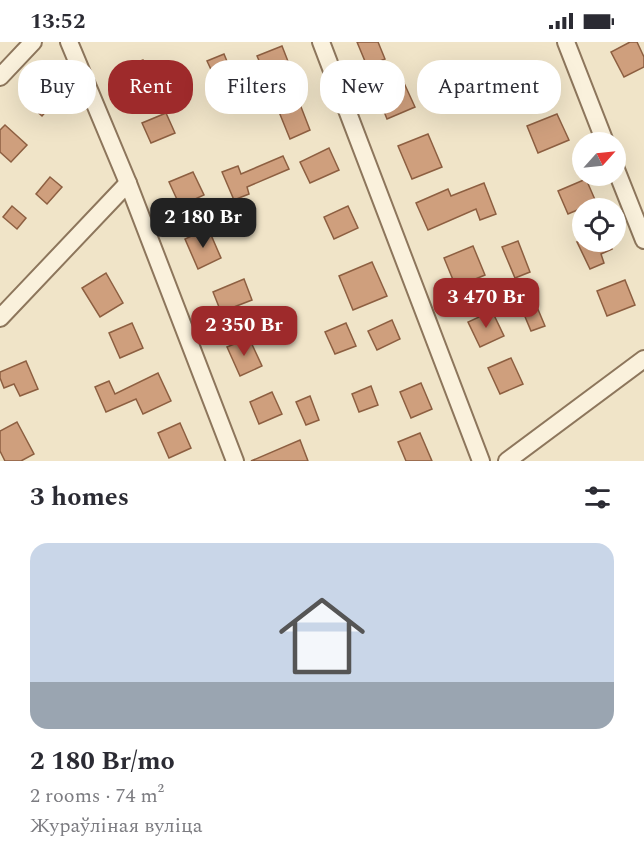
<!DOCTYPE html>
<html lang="en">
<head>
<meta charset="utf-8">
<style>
  body { margin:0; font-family:Spectral,serif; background:#f2f2f3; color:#2b2b33; height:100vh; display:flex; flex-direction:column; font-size:22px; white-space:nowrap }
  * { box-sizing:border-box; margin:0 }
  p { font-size:20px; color:#7c7c81 }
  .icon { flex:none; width:33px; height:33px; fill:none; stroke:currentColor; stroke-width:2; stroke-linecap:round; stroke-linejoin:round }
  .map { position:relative; height:419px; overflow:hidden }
  .panel { display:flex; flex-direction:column; background:#fff; flex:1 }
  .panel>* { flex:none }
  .hud { position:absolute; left:18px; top:18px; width:609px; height:54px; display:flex; gap:12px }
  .needle { width:39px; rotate:63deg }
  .tools { position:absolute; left:572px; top:90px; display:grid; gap:12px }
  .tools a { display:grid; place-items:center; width:54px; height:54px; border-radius:50%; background:#fff; box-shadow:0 6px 24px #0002; font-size:30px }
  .price { position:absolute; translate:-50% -51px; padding:0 14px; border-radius:12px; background:#9e2a2b; color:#fff; font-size:20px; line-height:39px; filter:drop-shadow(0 2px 3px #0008) }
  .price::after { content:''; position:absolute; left:50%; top:36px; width:18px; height:14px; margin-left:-9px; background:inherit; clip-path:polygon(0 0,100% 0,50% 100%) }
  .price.on { background:#222; color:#fff }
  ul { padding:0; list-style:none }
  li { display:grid; align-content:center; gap:12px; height:318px; padding:0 30px }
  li+li { border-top:2px solid #e1e1e2 }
  li span { display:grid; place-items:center; height:186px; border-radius:18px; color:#555 }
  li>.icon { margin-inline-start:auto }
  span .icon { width:108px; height:108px; fill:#fffc; stroke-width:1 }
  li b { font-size:26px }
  h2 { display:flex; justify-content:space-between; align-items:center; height:72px; padding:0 30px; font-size:26px }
  .pill { padding:0 21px; border-radius:24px; background:#fff; box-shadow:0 6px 24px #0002; font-size:21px; line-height:54px }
  .pill.on { background:#9e2a2b; color:#fff }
  .status { display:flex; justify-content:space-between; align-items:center; height:42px; padding:0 30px; background:#fff; direction:ltr }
  .status svg { height:16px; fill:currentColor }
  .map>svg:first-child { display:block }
  .building { fill:#cf9f7d; stroke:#8d5f41; stroke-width:1.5 }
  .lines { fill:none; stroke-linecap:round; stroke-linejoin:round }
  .minor-casing { stroke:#8d765c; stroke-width:20 }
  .minor { stroke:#faf1dc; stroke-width:16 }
</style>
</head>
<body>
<div class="status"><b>13:52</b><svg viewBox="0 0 49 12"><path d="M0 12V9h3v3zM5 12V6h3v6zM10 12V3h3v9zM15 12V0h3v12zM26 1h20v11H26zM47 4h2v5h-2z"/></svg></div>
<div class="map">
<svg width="644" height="419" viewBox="0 0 644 419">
  <rect width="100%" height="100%" fill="#f0e4c8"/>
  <g class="building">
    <path d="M357,0h21l7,17 -18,7z"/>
    <path d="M630,0h7l7,15v10l-20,10 -13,-25z"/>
    <path d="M282,4l9,23 -24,10 -10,-23z"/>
    <path d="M224,12l7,17 -16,7 -8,-17z"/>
    <path d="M143,18l11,29 -25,10 -12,-29z"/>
    <path d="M539,22l11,26 -23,10 -5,-12 -33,13 -8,-22 17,-6 3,7z"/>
    <path d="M183,26l9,20 -11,5 -9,-20z"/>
    <path d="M441,38l9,19 -13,6 -9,-19z"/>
    <path d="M404,41l11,24 -28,12 -10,-25z"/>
    <path d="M38,42l18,16 -14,16 -18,-16z"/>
    <path d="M296,52l14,36 -20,9 -15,-37z"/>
    <path d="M166,71l9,20 -24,10 -9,-20z"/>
    <path d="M557,72l12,26 -31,13 -11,-27z"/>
    <path d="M5,83l22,20 -16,17 -11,-10v-22z"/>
    <path d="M428,92l14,33 -30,12 -14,-33z"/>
    <path d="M329,106l10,22 -29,13 -10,-21z"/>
    <path d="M283,114l6,13 -42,18 2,7 -15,6 -12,-28 16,-6 3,8z"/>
    <path d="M193,130l11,23 -24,11 -11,-24z"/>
    <path d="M50,135l12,10 -15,17 -11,-10z"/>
    <path d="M586,137l10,23 -28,12 -10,-23z"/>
    <path d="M484,141l12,31 -16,6 -4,-11 -48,21 -12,-27 32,-14 3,7z"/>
    <path d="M12,164l14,12 -9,11 -14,-12z"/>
    <path d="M348,164l10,22 -24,11 -10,-22z"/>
    <path d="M208,186l13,30 -23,11 -13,-30z"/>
    <path d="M518,199l12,31 -15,6 -13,-31z"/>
    <path d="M577,200h32l3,7 -11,5 3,9 -14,6z"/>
    <path d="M473,204l12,29 -29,12 -12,-29z"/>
    <path d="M372,220l15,34 -34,14 -14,-34z"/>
    <path d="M106,231l17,30 -23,14 -18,-29z"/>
    <path d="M244,237l8,21 -31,12 -8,-20z"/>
    <path d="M625,238l10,25 -28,11 -10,-25z"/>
    <path d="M537,265l8,19 -14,5 -8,-19z"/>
    <path d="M492,269l12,25 -24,11 -12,-25z"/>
    <path d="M392,278l8,19 -23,11 -9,-19z"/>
    <path d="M132,281l11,25 -23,10 -11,-25z"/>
    <path d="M346,281l10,23 -21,8 -10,-22z"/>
    <path d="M249,296l13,28 -22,10 -13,-29z"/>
    <path d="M511,316l12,26 -23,10 -12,-26z"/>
    <path d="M26,319l12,28 -18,7 -6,-12 -10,4 -4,-10v-6z"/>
    <path d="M158,331l13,28 -28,13 -7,-15 -30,13 -11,-25 14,-6 6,13z"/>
    <path d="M421,341l11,26 -21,9 -11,-26z"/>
    <path d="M371,344l7,19 -19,7 -7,-18z"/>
    <path d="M272,350l10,22 -23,10 -9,-22z"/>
    <path d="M310,354l9,24 -13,5 -10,-23z"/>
    <path d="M17,380l17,32 -13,7h-16l-5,-10v-20z"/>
    <path d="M180,381l11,25 -22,10 -11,-25z"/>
    <path d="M420,391l12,28h-26l-8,-19z"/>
    <path d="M300,398l8,21h-57z"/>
  </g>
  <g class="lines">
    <defs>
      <g id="minor">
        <path d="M69,0l59,141 107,278"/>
        <path d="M321,0l160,419"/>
        <path d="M566,0l39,100"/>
        <path d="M0,35l33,-35"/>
        <path d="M615,125l29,73"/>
        <path d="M0,276l128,-135"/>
        <path d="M507,419l137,-102"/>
      </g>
    </defs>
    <use href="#minor" class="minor-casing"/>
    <use href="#minor" class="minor"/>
  </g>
</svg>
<div class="tools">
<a><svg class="needle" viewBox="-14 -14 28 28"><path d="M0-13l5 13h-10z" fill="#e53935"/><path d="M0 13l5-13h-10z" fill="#7c7c81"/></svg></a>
<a><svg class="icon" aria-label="locate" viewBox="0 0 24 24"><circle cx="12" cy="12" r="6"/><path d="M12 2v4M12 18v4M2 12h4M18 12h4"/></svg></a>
</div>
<b class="price on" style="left:203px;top:207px">2 180 Br</b>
<b class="price" style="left:486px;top:287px">3 470 Br</b>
<b class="price" style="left:244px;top:315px">2 350 Br</b>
<div class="hud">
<a class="pill">Buy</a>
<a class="pill on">Rent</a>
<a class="pill">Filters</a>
<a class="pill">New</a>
<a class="pill">Apartment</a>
</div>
</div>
<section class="panel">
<h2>3 homes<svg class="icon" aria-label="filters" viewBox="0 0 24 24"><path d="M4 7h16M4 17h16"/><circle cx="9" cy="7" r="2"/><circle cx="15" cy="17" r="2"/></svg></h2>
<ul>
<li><span style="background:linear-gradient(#c9d6e8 75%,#9aa5b1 0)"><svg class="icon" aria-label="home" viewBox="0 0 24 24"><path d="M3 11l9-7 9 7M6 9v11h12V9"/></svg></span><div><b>2 180 Br/mo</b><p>2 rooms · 74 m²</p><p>Жураўліная вуліца</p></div></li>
</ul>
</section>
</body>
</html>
